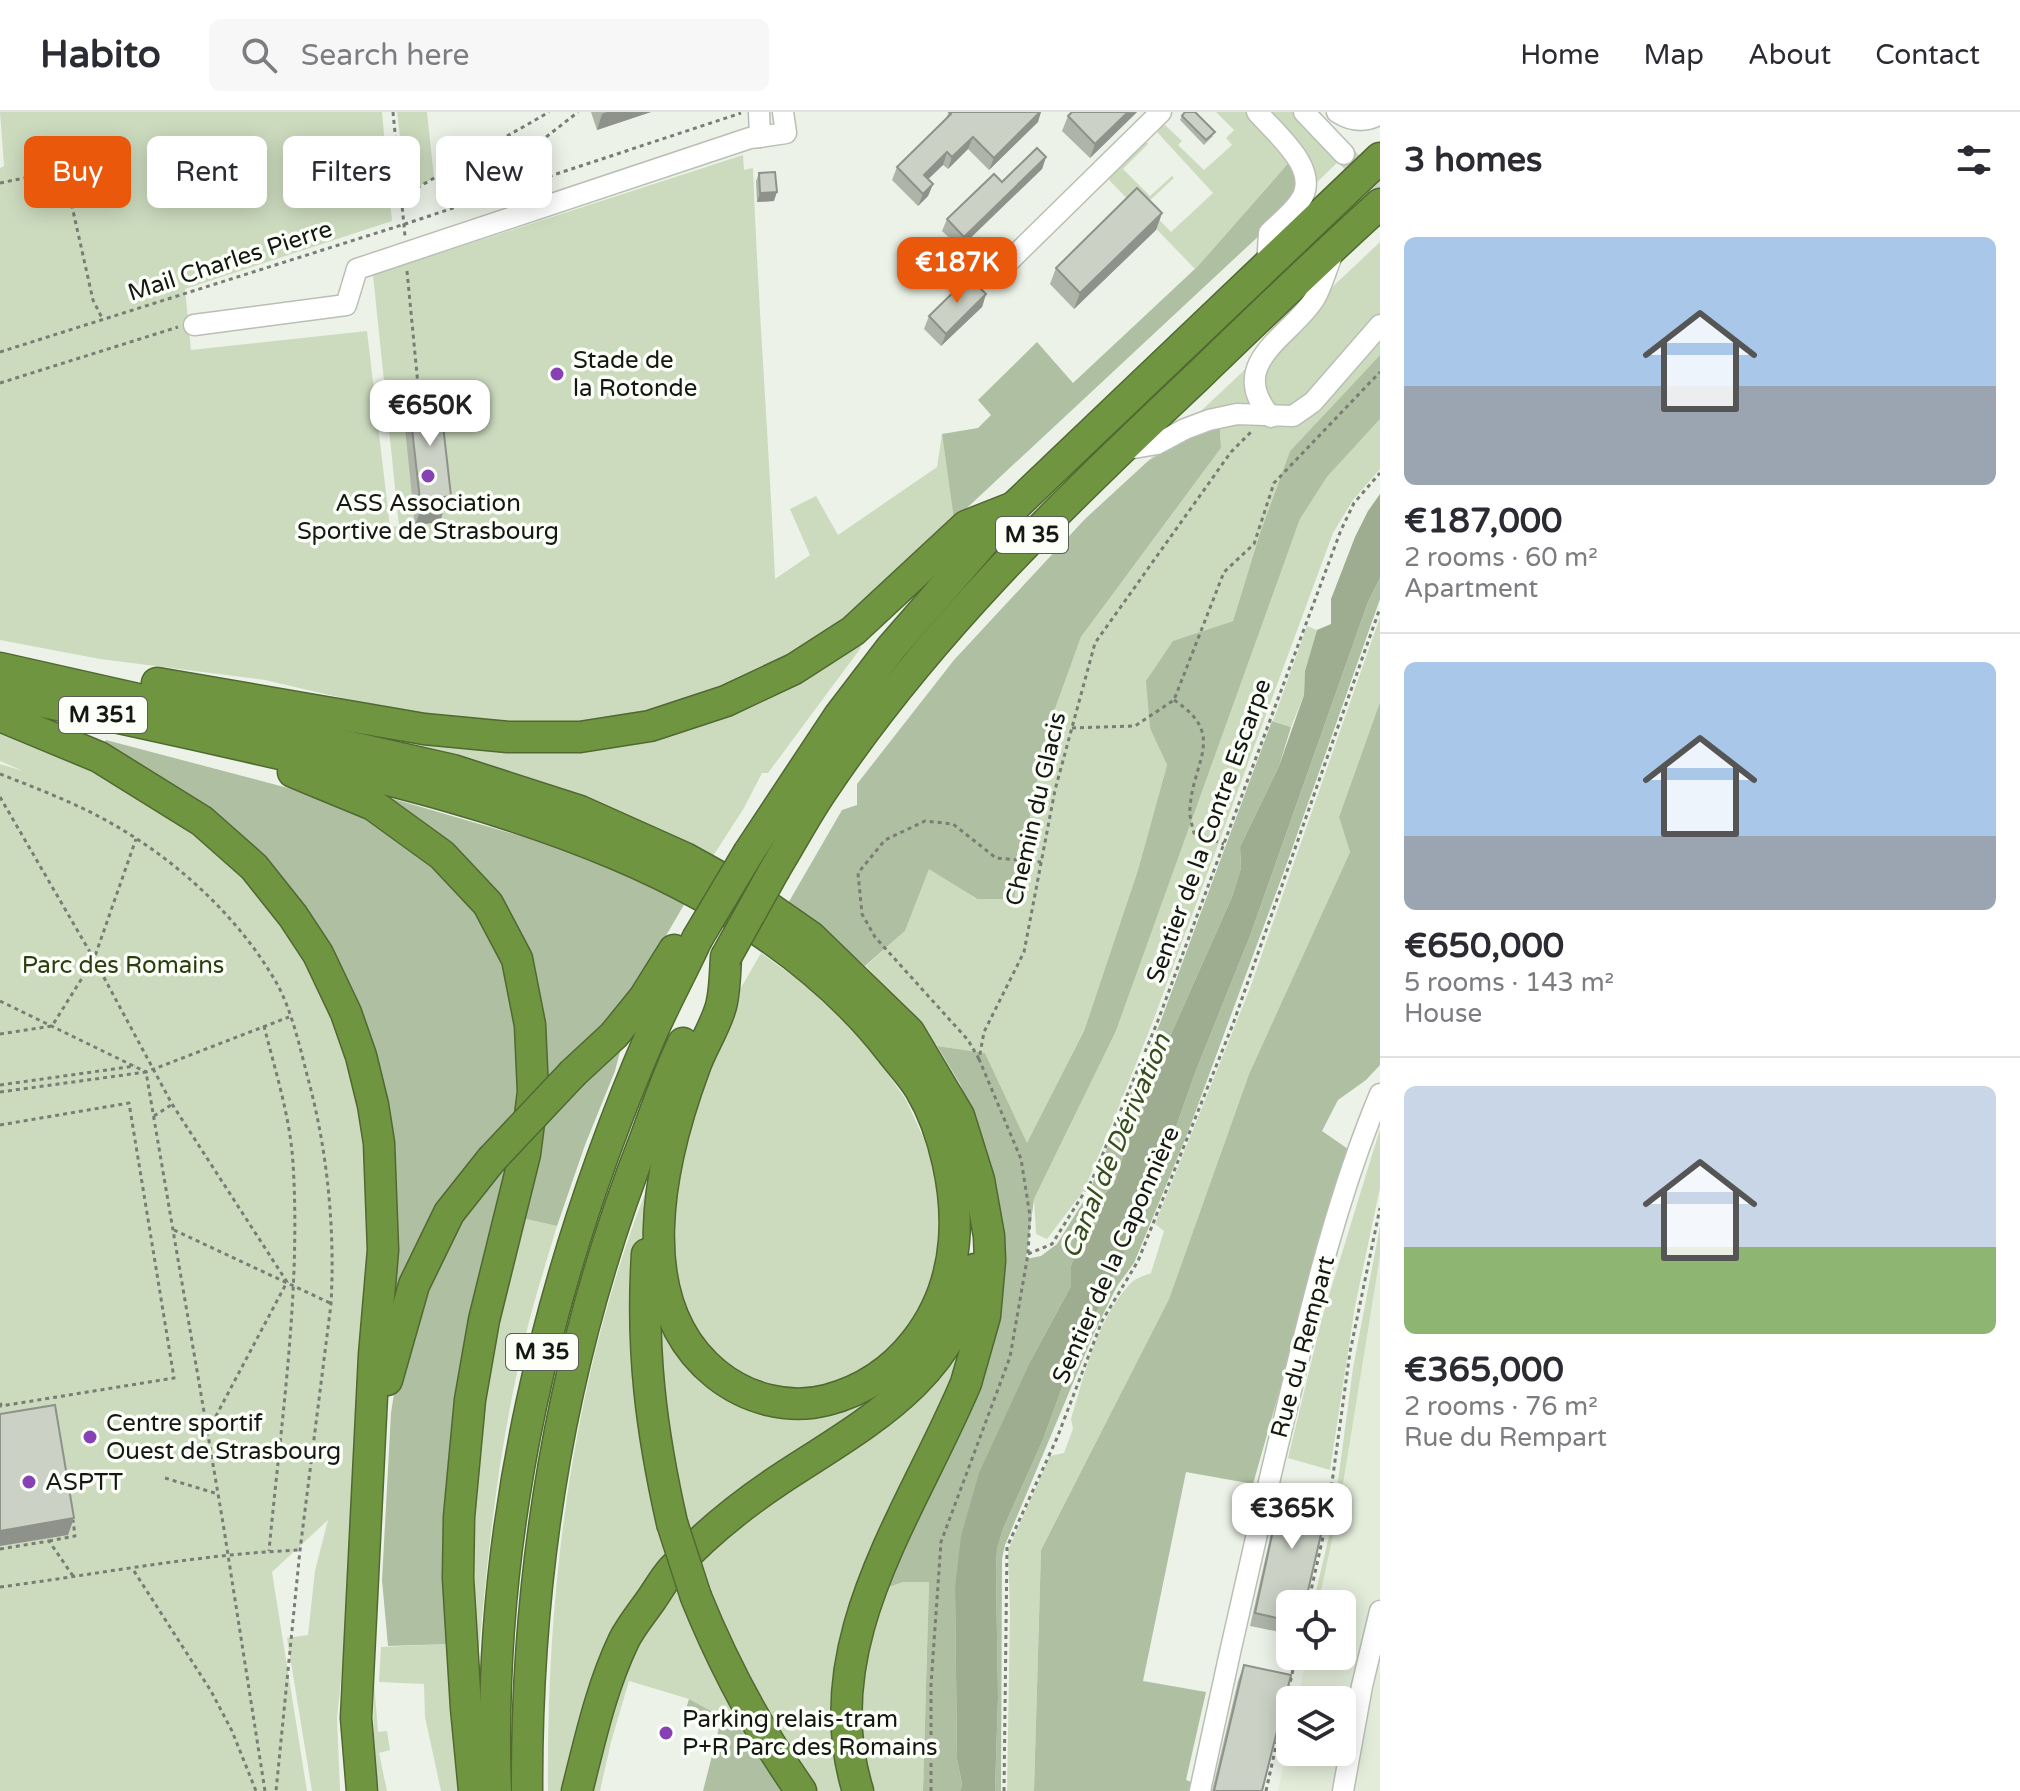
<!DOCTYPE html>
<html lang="en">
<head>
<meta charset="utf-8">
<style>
  body { margin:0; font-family:"Varela Round",sans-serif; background:#f7f7f7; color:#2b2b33; height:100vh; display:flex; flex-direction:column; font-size:30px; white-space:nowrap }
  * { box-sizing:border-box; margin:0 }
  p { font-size:26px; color:#7c7c81 }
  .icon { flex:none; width:44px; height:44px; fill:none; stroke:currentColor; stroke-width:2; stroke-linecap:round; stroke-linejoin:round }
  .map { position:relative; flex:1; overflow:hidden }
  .side { display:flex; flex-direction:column; background:#fff; width:640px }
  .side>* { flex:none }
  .banner { position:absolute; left:24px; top:24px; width:760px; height:72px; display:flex; gap:16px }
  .controls { position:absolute; left:1276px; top:1478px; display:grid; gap:16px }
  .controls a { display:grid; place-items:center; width:80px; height:80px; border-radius:12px; background:#fff; box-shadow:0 4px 20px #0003; font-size:40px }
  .price { position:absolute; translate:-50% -68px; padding:0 18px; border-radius:16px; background:#fff; color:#222; font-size:26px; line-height:52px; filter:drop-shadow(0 2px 4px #0008) }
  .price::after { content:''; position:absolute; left:50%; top:48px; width:24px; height:18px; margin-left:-12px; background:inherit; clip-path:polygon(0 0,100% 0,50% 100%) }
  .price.active { background:#ea580c; color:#fff }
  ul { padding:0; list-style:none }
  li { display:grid; align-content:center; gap:16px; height:424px; padding:0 24px }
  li+li { border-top:2px solid #e1e1e2 }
  li span { display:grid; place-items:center; height:248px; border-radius:12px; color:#555 }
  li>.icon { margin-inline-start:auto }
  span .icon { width:144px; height:144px; fill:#fffc; stroke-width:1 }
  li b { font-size:34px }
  h2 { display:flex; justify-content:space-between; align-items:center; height:96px; padding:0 24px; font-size:34px }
  .chip { padding:0 28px; border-radius:12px; background:#fff; box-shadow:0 4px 20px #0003; font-size:28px; line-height:72px }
  .chip.active { background:#ea580c; color:#fff }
  header { display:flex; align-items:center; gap:48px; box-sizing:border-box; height:112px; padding:0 40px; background:#fff; border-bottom:2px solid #e1e1e2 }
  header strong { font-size:38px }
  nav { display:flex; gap:44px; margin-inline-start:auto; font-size:28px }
  .search { width:560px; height:72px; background:#f7f7f7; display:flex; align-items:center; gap:20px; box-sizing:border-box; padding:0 28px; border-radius:12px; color:#7c7c81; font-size:30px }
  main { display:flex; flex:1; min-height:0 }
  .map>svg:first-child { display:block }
  .built { fill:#e2ecd9 }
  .green { fill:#ccdbbe }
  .forest { fill:#afbfa1 }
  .water { fill:#9ead8f }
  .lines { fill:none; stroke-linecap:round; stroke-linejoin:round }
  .minor-tunnel { stroke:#ccd1c7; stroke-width:20; stroke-dasharray:20 10; stroke-linecap:butt }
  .minor-casing { stroke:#b9bfb4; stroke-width:23 }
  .highway-casing { stroke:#506931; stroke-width:33 }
  .path { stroke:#797d75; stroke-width:3; stroke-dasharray:4 4; stroke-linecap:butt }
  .minor { stroke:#fff; stroke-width:20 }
  .highway { stroke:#6f9541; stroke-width:30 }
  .highway-bridge-casing { stroke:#506931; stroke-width:33; stroke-linecap:butt }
  .highway-bridge { stroke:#6f9541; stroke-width:30 }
  .wall { fill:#afb4a9 }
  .shaded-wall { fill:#8e928a }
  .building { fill:#cbd1c5; stroke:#8e928a; stroke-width:2 }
  .poi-dot { fill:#8841b5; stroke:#fbfff8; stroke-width:3 }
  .labels { text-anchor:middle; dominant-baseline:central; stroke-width:7; stroke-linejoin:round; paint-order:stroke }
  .shield { fill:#fbfff8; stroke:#5a5d58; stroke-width:2 }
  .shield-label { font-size:22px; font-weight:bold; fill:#151713 }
  .street-label { font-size:24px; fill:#151713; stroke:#fbfff8 }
  .poi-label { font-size:24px; fill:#151713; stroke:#fbfff8; text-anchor:start }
  .park-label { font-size:24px; fill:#2a3e0f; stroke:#fbfff8 }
  .water-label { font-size:26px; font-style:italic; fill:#384d1e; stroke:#fbfff8 }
</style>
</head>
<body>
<header>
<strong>Habito</strong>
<div class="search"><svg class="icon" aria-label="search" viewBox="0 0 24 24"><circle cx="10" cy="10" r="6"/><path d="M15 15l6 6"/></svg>Search here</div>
<nav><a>Home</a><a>Map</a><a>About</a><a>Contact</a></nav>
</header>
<main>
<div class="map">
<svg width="1380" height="1679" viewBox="0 0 1380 1679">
  <rect width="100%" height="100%" fill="#ecf2e7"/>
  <path class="built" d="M1380,1144v535h-102l12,-56v17h52v-52h-44l9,-44h35v-52h-24l21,-95z"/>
  <g class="green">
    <path d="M0,0h382l10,109 -207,68 6,61 176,-19 23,196 9,-1 -26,-251 370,-120 1,15 9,-2c5,137 16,274 22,411l35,-24 -20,-46 26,-13 22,39 99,-68 5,-33 12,86 -67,71 -111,77 -137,54 -144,5 -80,-12 -150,-35 -165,-21 -100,-19v-472l4,-2z"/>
    <path d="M397,0h30l7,66 -27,15z"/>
    <path d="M1216,0h33l42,48 -96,109 -85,-88 -1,-4 34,-34h6l-26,26 27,27 22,-20 2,2 -29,27 26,27 42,-39 -55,-60 -1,-4 8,-4 17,16 -4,4 26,25 28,-25 -6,-7 8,-8z"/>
    <path d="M1265,0h31l43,49 -27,26z"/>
    <path d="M1380,130v113l-90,96 -30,82 -27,88 -59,20 -24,86 17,38 -29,105 -54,161 -57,113 -42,-91 -48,-7 -71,-80 39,-35 24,-63 47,31h38l33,-168 34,-94 140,-189 -1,-19 -29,6 -43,26z"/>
    <path d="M1380,307v50l-27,31 -20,33 -180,488 -37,93 -32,76 -37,49 -11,-5 -2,-35 82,-168 184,-512 27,-42z"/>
    <path d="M1380,505v85l-41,115 11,35 -101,222 -80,225 -128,251 -7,241h-27l3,-178 -2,-63 42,-94 14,-3 9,-24 -2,-10c14,-46 25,-97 58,-134 5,-6 14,-9 22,-12l13,-42 -9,-7 94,-233z"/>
    <path d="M1307,514l10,4 -12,41 -1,24 -13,32 -18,-6z"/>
    <path d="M862,527l-2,10 -92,124h-6l-18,35 -31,48 -106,-49 -78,-29 -220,-57 251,26z"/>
    <path d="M0,616l140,63 109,86 74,106 42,121 9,119 -29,418 -8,77 3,73h-28l-25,-153 21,-3 7,-64 13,-51 -56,52 35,219h-307v-1027l23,7 -23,-10z"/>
    <path d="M761,841l44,32 38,36 34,37 29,42 18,39 12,37 6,36v31l-8,42 -29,53 -48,40 -64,14 -30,-4 -29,-14 -45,-49 -20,-72 15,-112 43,-129z"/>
    <path d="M1380,1017v59l-25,118 -25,164 -42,-12 34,-140z"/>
    <path d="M653,1061l-11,73 29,315 -101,230h-22c-2,-208 26,-424 105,-618z"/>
    <path d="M517,1105l40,9c-11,37 -23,74 -32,112 -28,114 -39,231 -49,347l-7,-27 1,-200z"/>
    <path d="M1380,1114v30l-41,253 -21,95h-5l20,-85 20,-151z"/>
    <path d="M658,1184l99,108 149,-25 -217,160 -25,-101z"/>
    <path d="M976,1212l-120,282 -8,185h-38l-49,-75 -65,-156z"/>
    <path d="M679,1470l69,149 -59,-32 -60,-18 -18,61 -11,49h-12l44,-139z"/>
    <path d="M903,1470h26l-6,209h-57l-12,-74 24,-126z"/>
    <path d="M452,1532l12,147h-23l-16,-74 -1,-33 -45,-2 2,-35z"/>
    <path d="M374,1570l4,50 9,-1 3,19 -11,3 8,38h-8l-6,-42z"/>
  </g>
  <g class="forest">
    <path d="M1291,48l8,16 -7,29 -338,315 -12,-86 36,-6 13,-13 -13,-15 59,-58 36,41 124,-116z"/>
    <path d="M1380,243v64l-53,58 -27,42 -184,512 -82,168 -8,60 15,-3 16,-12 31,-50 72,-171 112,-302 19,6 -12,39 -39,81 1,21 -9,29 -92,207 -26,80 -10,10 -7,29 -19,21 -7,22v20l-39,72 -77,230 2,171 5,25 -2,7h-37l6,-209h-26l-25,9 111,-253 -10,-208 -19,-46 -23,-38 48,7 42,90 57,-112 54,-161 29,-105 -17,-37 -4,-47 27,-40 60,-20 27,-88 30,-82z"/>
    <path d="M1213,316l7,1 1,19 -140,189 -34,94 -33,168h-37l-48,-30 -24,62 -40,35 -27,-24 -51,-37 55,-95 15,-5v-21l97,-124 131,-141 63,-58 43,-26z"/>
    <path d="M1380,466v21l-93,264 -99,269 -54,131 -17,23 -23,47 -89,212 -3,14 -1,232h-6l3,-93 -2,-128 1,-21 6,-20 39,-87 24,-65 88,-188 41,-116 55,-137 118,-334z"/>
    <path d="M1380,590v363l-14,15 -28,20 -16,31 26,18 -95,335 -67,-12 -43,209 63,11 -20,88 8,3 -2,8h-158l7,-241 128,-251 80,-225 101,-222 -11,-35z"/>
    <path d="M106,628l182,48 65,23 62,36 45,39 42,68 18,69 -1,90 -134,239 5,-180 -81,-248 -208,-177z"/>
    <path d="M370,680l195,57 120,54 -46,79 -28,38 -65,67 -4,-78 -18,-58z"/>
    <path d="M623,928l-8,31 -30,74 -28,81 -40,-9 28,-98z"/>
    <path d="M517,1038l-65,494 -64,2 -6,-66 9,-167 9,-59 58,-140z"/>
    <path d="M689,1587l59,32 34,60h-79l17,-67 -35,-12z"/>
  </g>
  <path class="water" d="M1380,382v84l-12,24 -118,334 -55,137 -41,116 -88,188 -24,65 -39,87 -6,20 -1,21 2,128 -3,93h-35l2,-7 -5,-25 -2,-171 6,-52 18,-63 53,-115 39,-72v-20l7,-22 19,-21 7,-29 10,-10 26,-80 92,-207 9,-29 -1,-21 39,-81 25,-71 1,-24 12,-41 14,-6v-25l24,-62 13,-26z"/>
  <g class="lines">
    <path class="minor-tunnel" d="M1344,42l36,38"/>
    <defs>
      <g id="minor">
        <path d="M759,0l1,25 26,-4 -3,-21"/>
        <path d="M1257,0c19,22 65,58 43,89 -8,12 -21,22 -31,32l-2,35"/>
        <path d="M1304,0l40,42"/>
        <path d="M1337,0c14,9 28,11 43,2"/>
        <path d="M995,163l166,-163"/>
        <path d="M194,213l152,-20 11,-36 393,-131 10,-1"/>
        <path d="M1271,305c-47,-54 20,-80 44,-119 8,-14 12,-32 19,-47"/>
        <path d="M1122,338l35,-6 28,-15 24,-9 28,-6 56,2 20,-14 67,-77"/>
        <path d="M1200,1679c27,-128 56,-256 87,-384 25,-105 51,-213 93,-313"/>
        <path d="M1343,1679l19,-105 18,-75"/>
      </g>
      <g id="highway">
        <path d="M0,556l453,102 127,41 105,47 63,35 63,44 98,95 50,84 20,64 10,56 1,25 -5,55 -19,67c-54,129 -154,261 -108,408"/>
        <path d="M157,571l267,46 84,8h72l70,-11 76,-25 68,-32 59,-38 113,-105 48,-19"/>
        <path d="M0,581c97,20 193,41 289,63 211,49 461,115 601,294 10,13 22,26 30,39 25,42 38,104 34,152 -6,75 -54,140 -127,159 -38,10 -80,-1 -111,-26 -89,-72 -56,-213 -22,-305 7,-21 21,-41 27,-63 4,-15 4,-34 5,-49"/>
        <path d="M0,604l99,41 103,64 52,46 39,49 25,38 28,59 15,43 12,49 6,38 4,107 -9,105 -18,363 6,73"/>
        <path d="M293,660l80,33 69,50 46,49 29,55 13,66 3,67 -8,62 -41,166 -14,80 -11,117 -1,61 8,130 8,83"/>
        <path d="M749,740l90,-136 52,-68 123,-141 366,-349"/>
        <path d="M775,757c16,-26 30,-53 47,-78 103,-155 238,-285 373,-412 61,-59 122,-118 185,-175"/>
        <path d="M573,961l41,-38 30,-37 30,-48"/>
        <path d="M647,1142c-6,96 4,176 25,269"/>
        <path d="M387,1268l27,-95 35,-72 42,-53"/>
        <path d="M696,1485c28,69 62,133 105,194"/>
        <path d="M496,1679c-10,-259 52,-517 154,-754 14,-33 32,-65 47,-98"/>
        <path d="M527,1679c-1,-223 36,-444 118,-652 12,-32 23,-65 38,-96"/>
        <path d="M577,1679c13,-51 24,-103 47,-151 7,-14 18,-27 27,-40 7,-10 13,-21 21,-30 32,-35 68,-64 107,-90 85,-56 176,-101 196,-211"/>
      </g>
    </defs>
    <use href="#minor" class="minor-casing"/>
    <use href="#highway" class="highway-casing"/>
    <g class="path">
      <path d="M393,0l12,124"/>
      <path d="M0,71l29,-6 36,-2 28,125 10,20"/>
      <path d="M403,84l146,-84"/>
      <path d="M458,94l120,-94"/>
      <path d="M407,159l12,124"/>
      <path d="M0,240l405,-128 336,-111"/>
      <path d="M0,271l178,-56"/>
      <path d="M1174,588c53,35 19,60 16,108 -1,8 2,17 4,25l30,11"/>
      <path d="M1072,616l63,-2 39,-26 50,-128 30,-28 20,-61 106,-111"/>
      <path d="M0,662c28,11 57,22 84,35 77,37 149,99 192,173 17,30 25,71 34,104 18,70 25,146 21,218l-31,246 -24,241"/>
      <path d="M0,685l94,162 78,145 115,178 -79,149"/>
      <path d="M0,889l146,71 143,-55"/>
      <path d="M264,914c11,44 26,90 29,137 8,129 -12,259 -24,388"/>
      <path d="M0,922l52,-8 42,-67 42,-120"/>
      <path d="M979,947l-11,-19 -93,-103 -13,-23 -4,-41 27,-33 40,-19 28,3 43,34 45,4"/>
      <path d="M0,973l135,-19"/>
      <path d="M0,980l146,-20 77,451 42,268"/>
      <path d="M154,1004l17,-11"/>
      <path d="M0,1013l129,-22 45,275 -173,28 -1,-6"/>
      <path d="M174,1118l156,73"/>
      <path d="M1028,1142l24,-10 40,-64 65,-157 184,-493 13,-27 26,-30"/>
      <path d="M165,1366l53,16"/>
      <path d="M49,1429l26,-5 -2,-16"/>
      <path d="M0,1437l49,-8 24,35"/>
      <path d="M134,1459l77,120 21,40 24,60"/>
      <path d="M0,1475c100,-13 199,-33 300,-37"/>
      <path d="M1308,1492l19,-85 23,-167 30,-144"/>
      <path d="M931,1679v-106l10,-143 69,-185 18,-103 2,-38 -9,-57 -42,-100 5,-27 40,-80 31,-162 40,-147 136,-191 20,-20"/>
      <path d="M1004,1679l3,-244 50,-109 45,-117 36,-60 95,-237 147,-416"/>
      <path d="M1266,1679l30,-135"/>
    </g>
    <use href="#minor" class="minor"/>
    <use href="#highway" class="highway"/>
    <defs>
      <g id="highway-bridge">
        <path d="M697,827l52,-87"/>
        <path d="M726,845l49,-88"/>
        <path d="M491,1048l82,-87"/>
        <path d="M672,1411l24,74"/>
      </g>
    </defs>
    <use href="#highway-bridge" class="highway-bridge-casing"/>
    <use href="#highway-bridge" class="highway-bridge"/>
  </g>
  <g class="wall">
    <path d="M591,0h60l-54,18z"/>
    <path d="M949,0l89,10 -49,48 -21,-21 -20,20 -5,-4 -15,14 5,5 -5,12 -10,10 -26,-26 5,-13 49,-49z"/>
    <path d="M1072,0h65l-47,46 -28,-27 6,-15z"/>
    <path d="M1182,4l31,20 -9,9 -24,-25z"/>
    <path d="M1046,45l-4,12 -82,79 -18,-17 5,-12 55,-37z"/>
    <path d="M759,61l15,28 -17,1 -1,-21z"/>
    <path d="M1162,101l-6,17 -82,79 -24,-25 6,-16z"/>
    <path d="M986,182l-4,13 -41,39 -17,-17 5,-13z"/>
    <path d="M408,281l43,103 -6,16h-2l-3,10 -25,3 -12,-116z"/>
    <path d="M1283,1373l7,119v30l-40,-8 29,-128z"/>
    <path d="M1244,1553l18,126h-50l26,-110z"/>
  </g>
  <g class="shaded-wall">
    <path d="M607,0h44l-54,18 5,-16z"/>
    <path d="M1040,0h1l-3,10 -49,48 5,-12z"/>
    <path d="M1128,0h9l-47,46 5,-14z"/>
    <path d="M973,25l-5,12 -20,20 4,-12z"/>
    <path d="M947,40l-4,13 -23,22 4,-12z"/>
    <path d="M1046,45l-4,12 -82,79 4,-11z"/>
    <path d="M933,72l-5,12 -10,10 5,-12z"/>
    <path d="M777,80l-3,9 -17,1 3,-9z"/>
    <path d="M1162,101l-6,17 -82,79 6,-16z"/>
    <path d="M986,182l-4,13 -41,39 5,-12z"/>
    <path d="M451,384l-6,16h-2l-3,10 -25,3 6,-16 23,-12z"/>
    <path d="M74,1406l-6,17 -68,11v-15z"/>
  </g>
  <g class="building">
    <path d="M949,0h91l-46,46 -21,-21 -21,20 -5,-5 -23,23 9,9 -10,10 -26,-27 54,-53z"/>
    <path d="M1072,0h56l-33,32 -27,-28z"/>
    <path d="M1185,0h10l20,20 -9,8 -24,-24z"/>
    <path d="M1037,36l9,9 -82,80 -17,-18 47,-45 8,8z"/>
    <path d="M775,60l2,20 -17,1 -1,-20z"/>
    <path d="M1137,76l25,25 -82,80 -24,-25z"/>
    <path d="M969,165l17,17 -40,40 -17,-18z"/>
    <path d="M439,278l12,106 -7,1 1,9 -24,3 -13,-116z"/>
    <path d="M55,1293l19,113 -74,13v-117z"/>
    <path d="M1283,1373l47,10 -25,109h-15v17l-35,-8z"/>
    <path d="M1244,1553l47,10 -29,116h-48z"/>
  </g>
  <g class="poi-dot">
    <circle cx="557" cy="262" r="8"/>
    <circle cx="428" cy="364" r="8"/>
    <circle cx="90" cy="1325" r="8"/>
    <circle cx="29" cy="1370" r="8"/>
    <circle cx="666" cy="1621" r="8"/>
  </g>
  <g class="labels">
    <g class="shield">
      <rect x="996" y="405" width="72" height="36" rx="6"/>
      <rect x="59" y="585" width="88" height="36" rx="6"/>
      <rect x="506" y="1222" width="72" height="36" rx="6"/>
    </g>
    <g class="shield-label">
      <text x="1032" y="423">M 35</text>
      <text x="103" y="603">M 351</text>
      <text x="542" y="1240">M 35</text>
    </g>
    <g class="street-label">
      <text transform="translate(230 149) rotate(-18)">Mail Charles Pierre</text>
      <text transform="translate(1036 697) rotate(-77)">Chemin du Glacis</text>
      <text transform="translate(1209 719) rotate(-70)">Sentier de la Contre Escarpe</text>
      <text transform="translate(1116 1143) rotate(-66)">Sentier de la Caponnière</text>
      <text transform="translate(1303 1235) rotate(-75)">Rue du Rempart</text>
    </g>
    <g class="poi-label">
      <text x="573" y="248">Stade de<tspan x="573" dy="28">la Rotonde</tspan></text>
      <text x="428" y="391" text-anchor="middle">ASS Association<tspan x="428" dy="28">Sportive de Strasbourg</tspan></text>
      <text x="106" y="1311">Centre sportif<tspan x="106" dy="28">Ouest de Strasbourg</tspan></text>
      <text x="45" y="1370">ASPTT</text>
      <text x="682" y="1607">Parking relais-tram<tspan x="682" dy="28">P+R Parc des Romains</tspan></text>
    </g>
    <g class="park-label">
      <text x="123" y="853">Parc des Romains</text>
    </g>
    <g class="water-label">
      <text transform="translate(1116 1034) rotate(-67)">Canal de Dérivation</text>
    </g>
  </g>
</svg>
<div class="controls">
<a><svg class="icon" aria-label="locate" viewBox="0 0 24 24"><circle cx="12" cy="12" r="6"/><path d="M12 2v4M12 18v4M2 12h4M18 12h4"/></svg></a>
<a><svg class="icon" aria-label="layers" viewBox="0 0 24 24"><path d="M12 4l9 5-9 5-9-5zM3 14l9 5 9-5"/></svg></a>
</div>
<b class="price active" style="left:957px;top:193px">€187K</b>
<b class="price" style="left:430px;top:336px">€650K</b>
<b class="price" style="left:1292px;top:1439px">€365K</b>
<div class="banner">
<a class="chip active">Buy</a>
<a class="chip">Rent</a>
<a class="chip">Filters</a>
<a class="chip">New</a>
</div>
</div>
<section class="side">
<h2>3 homes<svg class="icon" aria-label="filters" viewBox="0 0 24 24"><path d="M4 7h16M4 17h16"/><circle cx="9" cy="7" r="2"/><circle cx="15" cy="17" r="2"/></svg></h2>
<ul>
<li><span style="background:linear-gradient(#a9c7e8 60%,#9aa5b1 0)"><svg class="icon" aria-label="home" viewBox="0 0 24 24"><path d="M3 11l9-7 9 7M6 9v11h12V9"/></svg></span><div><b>€187,000</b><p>2 rooms · 60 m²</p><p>Apartment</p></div></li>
<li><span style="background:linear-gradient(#a9c7e8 70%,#9aa5b1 0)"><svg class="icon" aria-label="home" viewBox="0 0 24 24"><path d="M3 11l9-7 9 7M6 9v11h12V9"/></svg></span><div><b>€650,000</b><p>5 rooms · 143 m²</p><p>House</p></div></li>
<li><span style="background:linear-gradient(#c9d6e8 65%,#8fb573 0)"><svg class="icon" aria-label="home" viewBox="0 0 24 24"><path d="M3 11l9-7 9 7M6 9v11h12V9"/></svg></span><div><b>€365,000</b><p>2 rooms · 76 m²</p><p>Rue du Rempart</p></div></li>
</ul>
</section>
</main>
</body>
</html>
